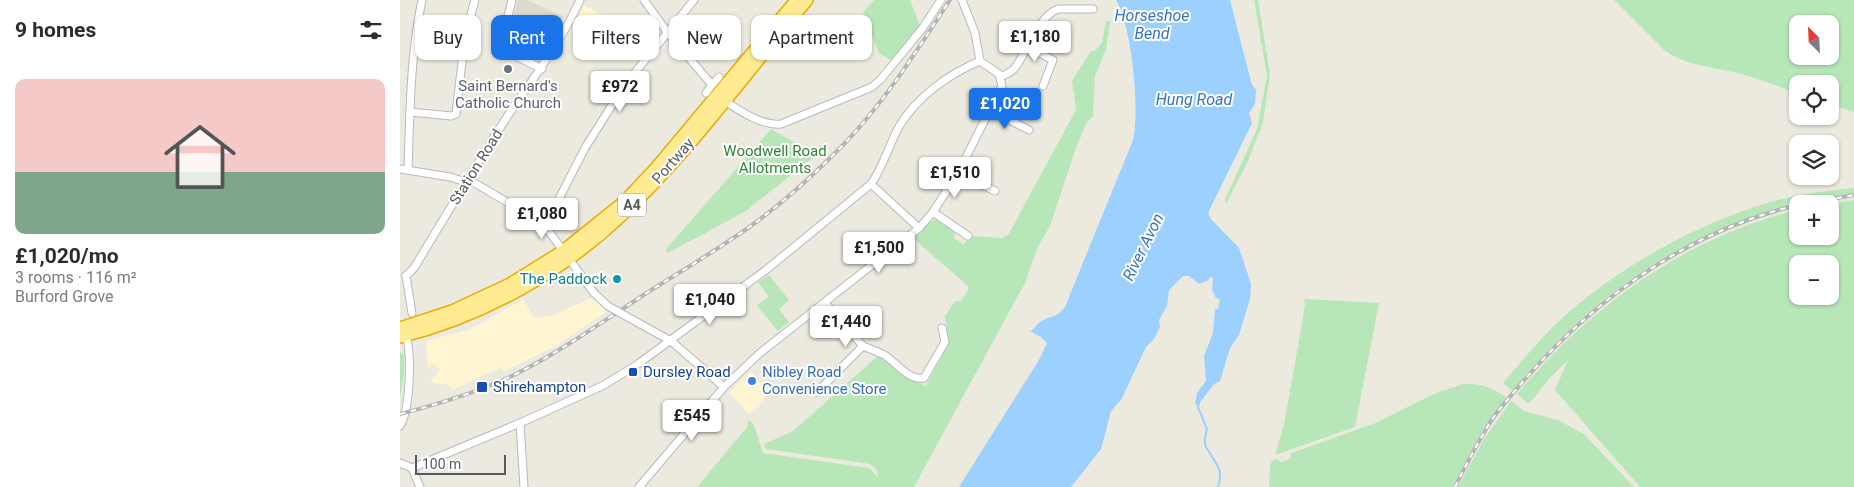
<!DOCTYPE html>
<html lang="en">
<head>
<meta charset="utf-8">
<style>
  body { margin:0; font-family:Roboto,sans-serif; background:#f2f2f3; color:#2b2b33; height:100vh; display:flex; flex-direction:column; font-size:19px; white-space:nowrap }
  * { box-sizing:border-box; margin:0 }
  p { font-size:16px; color:#7c7c81 }
  .icon { flex:none; width:28px; height:28px; fill:none; stroke:currentColor; stroke-width:2; stroke-linecap:round; stroke-linejoin:round }
  .map { position:relative; flex:1; overflow:hidden }
  .side { display:flex; flex-direction:column; background:#fff; width:400px }
  .side>* { flex:none }
  .guide { position:absolute; left:15px; top:15px; width:475px; height:45px; display:flex; gap:10px }
  .needle { width:32px; rotate:336deg }
  .tools { position:absolute; left:1389px; top:15px; display:grid; gap:10px }
  .tools a { display:grid; place-items:center; width:50px; height:50px; border-radius:10px; background:#fff; box-shadow:0 1px 4px #0004; font-size:25px }
  .scale { position:absolute; left:15px; bottom:12px; width:91px; box-sizing:border-box; padding-left:5px; border:2px solid #575b61; border-top:0; font-size:14px; line-height:18px; white-space:nowrap; color:#575b61; -webkit-text-stroke:4px #fff; paint-order:stroke }
  .price { position:absolute; translate:-50% -42px; padding:0 11px; border-radius:5px; background:#fff; color:#222; font-size:16px; line-height:32px; filter:drop-shadow(0 1px 2px #0008) }
  .price::after { content:''; position:absolute; left:50%; top:30px; width:15px; height:11px; margin-left:-8px; background:inherit; clip-path:polygon(0 0,100% 0,50% 100%) }
  .price.on { background:#1a73e8; color:#fff }
  ul { padding:0; list-style:none }
  li { display:grid; align-content:center; gap:10px; height:265px; padding:0 15px }
  li span { display:grid; place-items:center; height:155px; border-radius:10px; color:#555 }
  li>.icon { margin-inline-start:auto }
  span .icon { width:90px; height:90px; fill:#fffc; stroke-width:1 }
  li b { font-size:21px }
  h2 { display:flex; justify-content:space-between; align-items:center; height:60px; padding:0 15px; font-size:21px }
  .chip { padding:0 18px; border-radius:10px; background:#fff; box-shadow:0 1px 4px #0004; font-size:18px; line-height:45px }
  .chip.on { background:#1a73e8; color:#fff }
  main { display:flex; flex:1; min-height:0 }
  .map>svg:first-child { display:block }
  .commercial { fill:#fff6d1 }
  .education { fill:#dcd9cd }
  .green { fill:#b7e7b9; fill-rule:evenodd }
  .water { fill:#9cd0ff }
  .lines { fill:none; stroke-linecap:round; stroke-linejoin:round }
  .stream { stroke:#9cd0ff; stroke-width:2 }
  .minor-casing { stroke:#b7b9bf; stroke-width:9 }
  .trunk-casing { stroke:#ebaa00; stroke-width:14 }
  .minor { stroke:#fff; stroke-width:7 }
  .trunk { stroke:#ffec92; stroke-width:11 }
  .rail-casing { stroke:#b3b4b4; stroke-width:4 }
  .rail { stroke:#fff; stroke-width:2; stroke-dasharray:5.5; stroke-linecap:butt }
  .minor-bridge-casing { stroke:#b7b9bf; stroke-width:9; stroke-linecap:butt }
  .minor-bridge { stroke:#fff; stroke-width:7 }
  .worship-dot { fill:#6b7280; stroke:#fff; stroke-width:2 }
  .culture-dot { fill:#0f9aa8; stroke:#fff; stroke-width:2 }
  .transit-dot { fill:#1a4fb4; stroke:#fff; stroke-width:2 }
  .shop-dot { fill:#3f7fe0; stroke:#fff; stroke-width:2 }
  .labels { text-anchor:middle; dominant-baseline:central; stroke-width:4; stroke-linejoin:round; paint-order:stroke }
  .shield { fill:#fff; stroke:#898c90; stroke-width:1 }
  .shield-label { font-size:14px; font-weight:bold; fill:#575b61 }
  .worship-label { font-size:15px; fill:#5b616d; stroke:#fff }
  .park-label { font-size:15px; fill:#2d8434; stroke:#fff }
  .street-label { font-size:15px; fill:#575b61; stroke:#fff }
  .culture-label { font-size:15px; fill:#0d838f; stroke:#fff; text-anchor:end }
  .transit-label { font-size:15px; fill:#164399; stroke:#fff; text-anchor:start }
  .shop-label { font-size:15px; fill:#366cbe; stroke:#fff; text-anchor:start }
  .water-label { font-size:16px; font-style:italic; fill:#3374c2; stroke:#fff }
</style>
</head>
<body>
<main>
<section class="side">
<h2>9 homes<svg class="icon" aria-label="filters" viewBox="0 0 24 24"><path d="M4 7h16M4 17h16"/><circle cx="9" cy="7" r="2"/><circle cx="15" cy="17" r="2"/></svg></h2>
<ul>
<li><span style="background:linear-gradient(#f6c9c9 60%,#7fa58c 0)"><svg class="icon" aria-label="home" viewBox="0 0 24 24"><path d="M3 11l9-7 9 7M6 9v11h12V9"/></svg></span><div><b>£1,020/mo</b><p>3 rooms · 116 m²</p><p>Burford Grove</p></div></li>
</ul>
</section>
<div class="map">
<svg width="1454" height="487" viewBox="0 0 1454 487">
  <rect width="100%" height="100%" fill="#eceade"/>
  <g class="commercial">
    <path d="M184,5l30,16 -14,23 -27,-14z"/>
    <path d="M191,298l16,13 -48,33 -55,27 -2,-4 -50,23 -3,-5 -19,-3 10,-12 -8,-7 -4,5 -2,-27 42,-11 25,-13 30,-18 11,19 20,-3z"/>
    <path d="M351,372l19,21 -21,21 -20,-21z"/>
  </g>
  <path class="education" d="M118,0h9l37,17 -26,46 -33,-19z"/>
  <g class="green">
    <path d="M474,0h36l10,26 -28,35 -13,-8 -16,-40z"/>
    <path d="M854,0h4l12,74 -7,49 -15,38 -22,43 -1,-4 32,-71 10,-53z"/>
    <path d="M1214,0h240v112l-24,-8v-20h-32l-1,9c-19,-7 -39,-14 -59,-20 -25,-6 -52,-7 -74,-23zM1398,24h32v32h-32z"/>
    <path d="M706,21h4l-4,29 -11,26 -2,40 -6,6 -11,26 -26,78 -13,23 -12,34 -111,204h-217l50,-60 2,-8 5,6 9,28 106,15 9,9 -1,-7 -7,-6 -104,-15 -2,-5 29,-13 85,-75 30,22 18,8 23,-43 -4,-27 10,-15h6l7,-11v-4l-55,-48 17,-16 9,-3 16,12 -1,7 10,7 6,-11 3,2 28,2 7,-3 68,-125 -4,-29 19,-30h4l7,-8z"/>
    <path d="M371,129l45,26 -70,56 -80,43 1,-6z"/>
    <path d="M1454,188v6c-138,16 -255,90 -341,197l-10,-8c18,-21 36,-43 56,-62 56,-51 126,-91 198,-115 31,-10 65,-15 97,-18z"/>
    <path d="M1454,200v287h-214l-85,-97 13,-30 -19,19 -20,25 -12,-10c74,-88 167,-156 280,-184l1,26h32l-1,-32zM1398,264h32v32h-32z"/>
    <path d="M369,275l20,25 -10,9 10,13 -11,9 -21,-26 12,-8 -11,-15z"/>
    <path d="M904,299l75,4 -24,124 -80,28 9,-30 21,-119z"/>
    <path d="M0,352l4,3v18l-4,25z"/>
    <path d="M1063,384c17,-1 31,4 44,14l-23,31 -32,58h-183l1,-22 2,-4 5,-2 4,3 9,-3 1,-6 82,-29 63,-31z"/>
    <path d="M1111,401l13,10 34,9 26,14 50,53h-176l26,-48z"/>
  </g>
  <path class="water" d="M716,0h114l22,85 4,5 -1,14 -6,9 3,10 -44,90 3,6 28,29 12,36 -1,15 -11,36 -9,13 -10,33 -6,3 -16,21 -3,-1 2,-11 9,-12 -2,-25 9,-23 2,-24h3l2,-10 -4,-1 -4,-8 1,-12 -3,-1 -1,3 -10,4 -10,-8h-6l-14,14 -2,16 -8,14 1,7 -6,12 -8,8 -25,53 -10,11 -10,38 -30,38h-112l80,-127 8,-17 -6,-6 -11,-6c5,-2 5,-5 9,-8 9,-8 16,-3 26,-16l68,-167c7,-30 -1,-114 -17,-140z"/>
  <g class="lines">
    <path class="stream" d="M799,403l-1,4 9,22c-1,6 -3,8 -2,14 0,5 1,4 3,7 8,14 16,20 10,37"/>
    <defs>
      <g id="minor">
        <path d="M112,0l-12,47 2,2 40,20"/>
        <path d="M244,0l23,32 45,53 -6,8"/>
        <path d="M628,47l25,13 -10,26"/>
        <path d="M600,77c5,-2 10,-4 14,-8 13,-16 24,-53 44,-60h35"/>
        <path d="M312,85l7,-8"/>
        <path d="M325,101c15,10 37,25 56,23l91,-37 9,-8 41,-50 19,-29"/>
        <path d="M590,110l39,20"/>
        <path d="M10,112l41,4 5,-2 9,-78 10,-36"/>
        <path d="M0,169l50,8 16,5"/>
        <path d="M8,170c2,-56 2,-114 14,-170"/>
        <path d="M558,173l37,18"/>
        <path d="M68,179l66,39 11,8 49,67 14,13"/>
        <path d="M471,184l48,44"/>
        <path d="M533,212l35,24"/>
        <path d="M145,226l40,-78 39,-62 70,-86"/>
        <path d="M6,276l8,-8c31,-51 61,-102 93,-151 26,-39 53,-73 73,-117"/>
        <path d="M6,276l6,37"/>
        <path d="M224,315l47,26 53,46"/>
        <path d="M463,346c7,3 16,6 23,10 11,8 24,25 38,22l21,-36 -3,-14"/>
        <path d="M417,392l46,-46 -38,-43"/>
        <path d="M120,423l4,64"/>
        <path d="M0,426c10,-16 12,-71 6,-90"/>
        <path d="M0,463l12,5 108,-45 84,-38 34,-21 128,-94 105,-86c13,-18 18,-40 29,-59 18,-29 49,-51 80,-64"/>
        <path d="M12,468l8,19"/>
        <path d="M239,487l85,-100 36,-34 159,-125 14,-16 25,-39 44,-87 -3,-12 -19,-13 -5,-28 -13,-33"/>
      </g>
      <g id="trunk">
        <path d="M0,328l52,-17 58,-27 53,-33 61,-49 32,-34 138,-165"/>
        <path d="M0,337c81,-20 161,-64 221,-121 69,-65 125,-143 186,-216"/>
      </g>
    </defs>
    <use href="#minor" class="minor-casing"/>
    <use href="#trunk" class="trunk-casing"/>
    <use href="#minor" class="minor"/>
    <use href="#trunk" class="trunk"/>
    <defs>
      <g id="rail">
        <path d="M1404,204l50,-9"/>
        <path d="M0,414c39,-10 78,-22 114,-39 50,-25 95,-58 142,-88 31,-19 62,-38 92,-59 35,-25 67,-54 97,-85 41,-43 72,-93 105,-143"/>
        <path d="M1055,487c11,-22 23,-45 36,-66 11,-16 24,-30 36,-44 71,-81 164,-147 271,-172"/>
      </g>
    </defs>
    <use href="#rail" class="rail-casing"/>
    <use href="#rail" class="rail"/>
    <defs>
      <path id="minor-bridge" d="M208,306l16,9"/>
    </defs>
    <use href="#minor-bridge" class="minor-bridge-casing"/>
    <use href="#minor-bridge" class="minor-bridge"/>
  </g>
  <circle class="worship-dot" cx="108" cy="69" r="5"/>
  <circle class="culture-dot" cx="217" cy="279" r="5"/>
  <g class="transit-dot">
    <rect x="228" y="367" width="10" height="10" rx="2.5"/>
    <rect x="76" y="381" width="12" height="12" rx="2.5"/>
  </g>
  <circle class="shop-dot" cx="352" cy="381" r="5"/>
  <g class="labels">
    <rect class="shield" x="218" y="193.5" width="28" height="23" rx="4"/>
    <g class="shield-label">
      <text x="232" y="205">A4</text>
    </g>
    <g class="worship-label">
      <text x="108" y="86">Saint Bernard's<tspan x="108" dy="17">Catholic Church</tspan></text>
    </g>
    <g class="park-label">
      <text x="375" y="151">Woodwell Road<tspan x="375" dy="17">Allotments</tspan></text>
    </g>
    <g class="street-label">
      <text transform="translate(273 161) rotate(-49)">Portway</text>
      <text transform="translate(76 167) rotate(-58)">Station Road</text>
    </g>
    <g class="culture-label">
      <text x="207" y="279">The Paddock</text>
    </g>
    <g class="transit-label">
      <text x="243" y="372">Dursley Road</text>
      <text x="93" y="387">Shirehampton</text>
    </g>
    <g class="shop-label">
      <text x="362" y="372">Nibley Road<tspan x="362" dy="17">Convenience Store</tspan></text>
    </g>
    <g class="water-label">
      <text x="752" y="15">Horseshoe<tspan x="752" dy="18">Bend</tspan></text>
      <text x="794" y="99">Hung Road</text>
      <text transform="translate(743 247) rotate(-64)">River Avon</text>
    </g>
  </g>
</svg>
<div class="tools">
<a><svg class="needle" viewBox="-14 -14 28 28"><path d="M0-13l5 13h-10z" fill="#e53935"/><path d="M0 13l5-13h-10z" fill="#7c7c81"/></svg></a>
<a><svg class="icon" aria-label="locate" viewBox="0 0 24 24"><circle cx="12" cy="12" r="6"/><path d="M12 2v4M12 18v4M2 12h4M18 12h4"/></svg></a>
<a><svg class="icon" aria-label="layers" viewBox="0 0 24 24"><path d="M12 4l9 5-9 5-9-5zM3 14l9 5 9-5"/></svg></a>
<a>+</a>
<a>−</a>
</div>
<div class="scale">100 m</div>
<b class="price" style="left:635px;top:63px">£1,180</b>
<b class="price" style="left:220px;top:113px">£972</b>
<b class="price on" style="left:605px;top:130px">£1,020</b>
<b class="price" style="left:555px;top:199px">£1,510</b>
<b class="price" style="left:142px;top:240px">£1,080</b>
<b class="price" style="left:479px;top:274px">£1,500</b>
<b class="price" style="left:310px;top:326px">£1,040</b>
<b class="price" style="left:446px;top:348px">£1,440</b>
<b class="price" style="left:292px;top:442px">£545</b>
<div class="guide">
<a class="chip">Buy</a>
<a class="chip on">Rent</a>
<a class="chip">Filters</a>
<a class="chip">New</a>
<a class="chip">Apartment</a>
</div>
</div>
</main>
</body>
</html>
